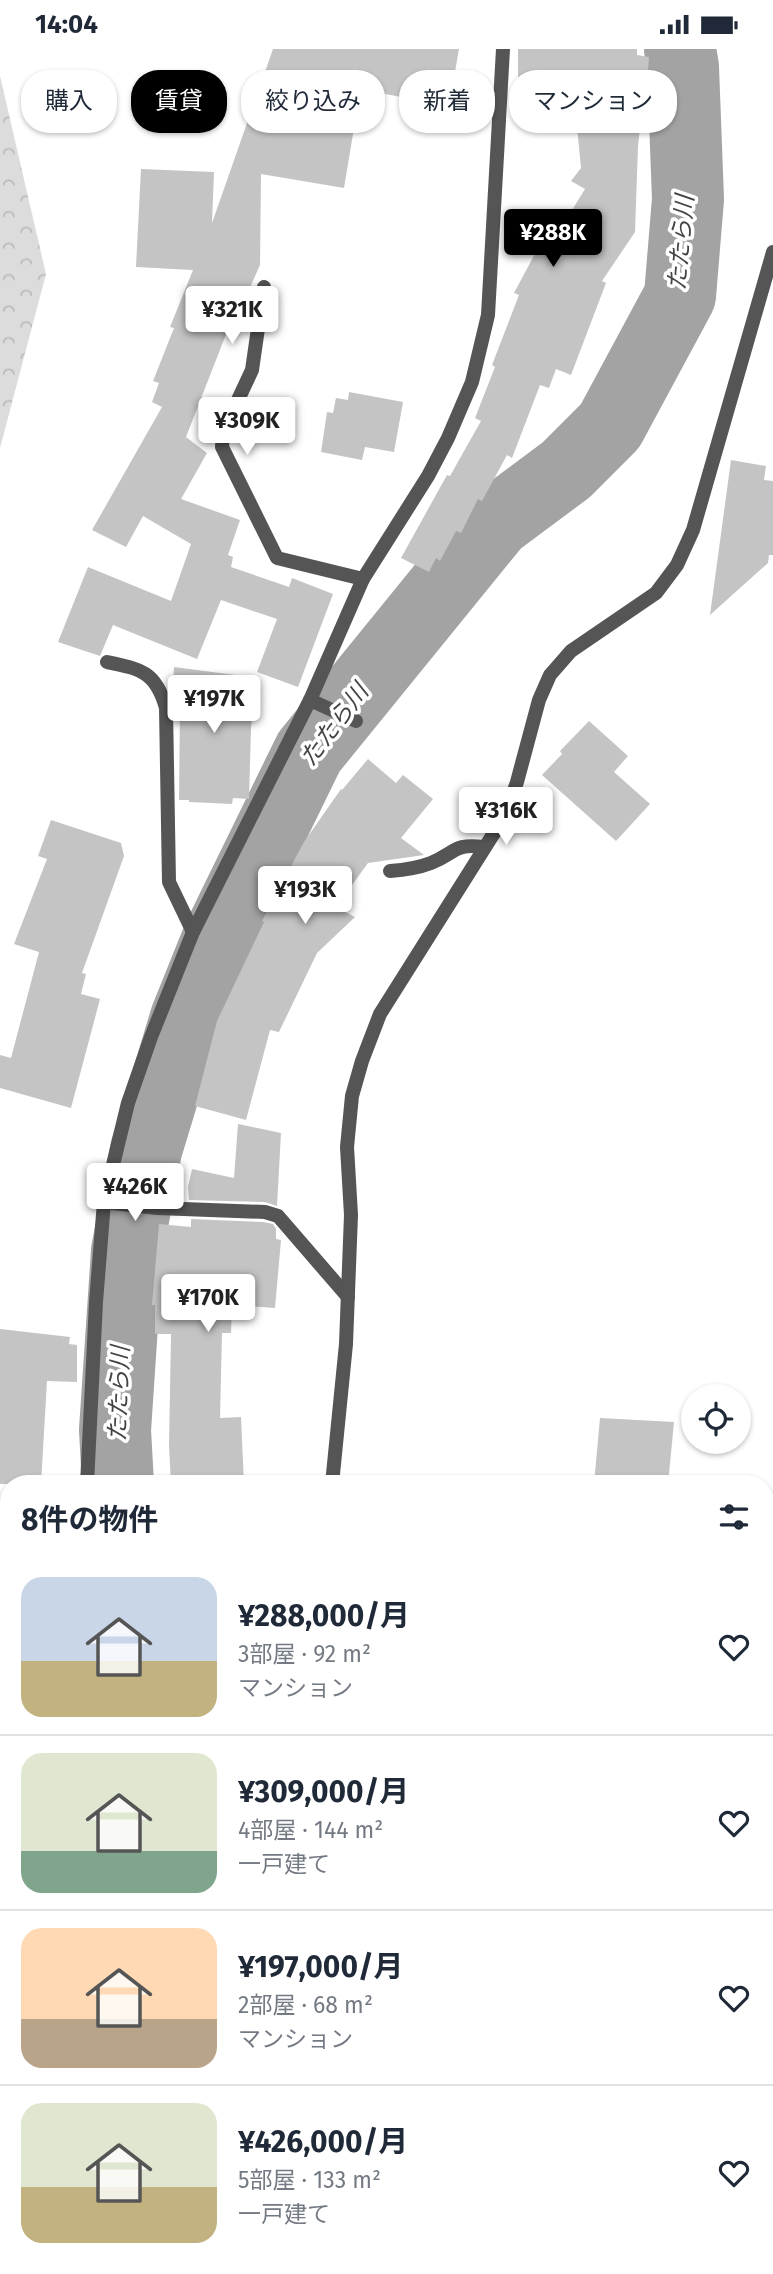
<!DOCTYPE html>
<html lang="ja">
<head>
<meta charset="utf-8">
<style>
  body { margin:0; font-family:"Fira Sans","Noto Sans JP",sans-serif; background:#f6f6f7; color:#1f2937; height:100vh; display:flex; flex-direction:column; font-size:26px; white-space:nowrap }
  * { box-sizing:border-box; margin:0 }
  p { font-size:23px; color:#747a83 }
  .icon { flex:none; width:38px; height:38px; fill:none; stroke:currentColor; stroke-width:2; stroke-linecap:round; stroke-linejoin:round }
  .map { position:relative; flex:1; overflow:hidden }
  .sheet { position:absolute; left:0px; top:1426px; width:774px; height:800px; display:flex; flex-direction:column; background:#fff; border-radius:28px 28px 0 0; box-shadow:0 2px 5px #0004 }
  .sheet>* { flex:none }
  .hud { position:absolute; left:21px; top:21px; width:732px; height:63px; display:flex; gap:14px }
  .tools { position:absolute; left:681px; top:1335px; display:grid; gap:14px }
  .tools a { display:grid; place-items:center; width:70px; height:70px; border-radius:50%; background:#fff; box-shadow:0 2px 5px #0004; font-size:35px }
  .price { position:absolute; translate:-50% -60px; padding:0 16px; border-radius:7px; background:#fff; color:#222; font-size:23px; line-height:46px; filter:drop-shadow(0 2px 4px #0008) }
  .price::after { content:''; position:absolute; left:50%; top:42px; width:21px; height:16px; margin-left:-10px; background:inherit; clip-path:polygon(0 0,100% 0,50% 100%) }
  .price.on { background:#000; color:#fff }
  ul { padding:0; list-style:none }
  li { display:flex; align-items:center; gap:21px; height:175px; padding:0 21px }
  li+li { border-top:2px solid #e0e1e3 }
  li span { display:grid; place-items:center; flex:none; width:196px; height:140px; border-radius:21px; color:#555 }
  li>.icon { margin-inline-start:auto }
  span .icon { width:84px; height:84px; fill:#fffc; stroke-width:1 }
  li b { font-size:30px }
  h2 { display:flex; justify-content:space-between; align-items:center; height:84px; padding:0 21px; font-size:30px }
  .tag { padding:0 24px; border-radius:28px; background:#fff; box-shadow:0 2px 5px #0004; font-size:24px; line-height:63px }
  .tag.on { background:#000; color:#fff }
  .status { display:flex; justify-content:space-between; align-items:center; height:49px; padding:0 35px; background:#fff; direction:ltr }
  .status svg { height:19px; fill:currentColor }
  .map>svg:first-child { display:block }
  .forest { fill:url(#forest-crowns) }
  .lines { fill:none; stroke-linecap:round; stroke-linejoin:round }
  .river { stroke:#a3a3a3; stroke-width:72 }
  .building { fill:#c4c4c4 }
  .lane { stroke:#555; stroke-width:14 }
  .street { stroke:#555; stroke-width:14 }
  .labels { text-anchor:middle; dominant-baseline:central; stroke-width:7; stroke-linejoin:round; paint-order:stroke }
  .water-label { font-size:24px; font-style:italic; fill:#444; stroke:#fff }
</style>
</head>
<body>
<div class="status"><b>14:04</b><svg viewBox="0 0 49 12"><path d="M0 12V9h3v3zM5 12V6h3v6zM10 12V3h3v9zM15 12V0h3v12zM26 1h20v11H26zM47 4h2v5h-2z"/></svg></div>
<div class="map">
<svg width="773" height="2225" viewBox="0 0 773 2225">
  <defs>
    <pattern id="forest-crowns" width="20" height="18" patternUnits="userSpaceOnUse" patternTransform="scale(1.75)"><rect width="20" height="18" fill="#dcdcdc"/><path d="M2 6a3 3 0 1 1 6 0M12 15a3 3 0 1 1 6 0" fill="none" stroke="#bbb"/></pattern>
  </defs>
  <rect width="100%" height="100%" fill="#fff"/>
  <g class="forest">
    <path d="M0,27l46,198 -46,174z"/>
    <path d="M773,2005v113l-8,-24v-68z"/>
  </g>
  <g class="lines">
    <g class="river">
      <path d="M118,1435l-3,-54 12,-179 19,-101 40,-132 33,-82 90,-184 187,-230 70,-52 44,-44 70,-130 8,-97 -5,-132 -3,-18"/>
      <path d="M135,2217v8"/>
    </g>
  </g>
  <g class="building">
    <path d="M273,0h186l-10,57 -80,-15 -15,37 -10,60 -83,-14 -1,91 -17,38 -4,-2 -53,136 21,16 -26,46 59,21 -12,35 5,2 -2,10 58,20 3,-9 41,16 -35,93 -41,-15 20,-53 -56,-19 -24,59 -84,-34 -13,31 -42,-14 30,-75 83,34 20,-57 -48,-28 -17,31 -34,-17 70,-123 -10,-5 7,-19 -6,-2 21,-53 -4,-1 23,-57 -57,-3 5,-98 73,3 -2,51z"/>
    <path d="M518,0h119v6l12,2 -4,55 -3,-1 -4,35 -3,86 -33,49 4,2 -35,92 -15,-6 -7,19 -9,-3 -28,73 -5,-3 -25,46 -4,-2 -17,34 -5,-2 -16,30 -4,-3 -7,14 -28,-14 46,-83 3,1 31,-55 -6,-3 20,-51 -3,-2 27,-70 -5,-2 23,-43 8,4 40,-65 -14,-8 10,-13 -5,-52 -23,-2 1,-10h-33v-22l-3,-1z"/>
    <path d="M349,343l54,10 -9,50 -29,-5 -3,13 -41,-8 6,-40 6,1 3,-15 12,2z"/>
    <path d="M731,411l35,6 -2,14 9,1v74h-4l-1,8 -58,52z"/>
    <path d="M174,618l83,11 -6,50 -2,71 -16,-1 -1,6 -43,-2v-2h-10l1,-93h-4l-4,-11z"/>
    <path d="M589,672l39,35 -14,16 36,32 -34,37 -74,-66 20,-21 -2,-3z"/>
    <path d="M368,710l28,24 7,-8 30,24 -32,39 23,17 -56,8 -32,44 19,10 -38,36 -38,79 -9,-2 -24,90 -51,-14 22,-85 47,-99 -2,-1 42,-79 37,-53 1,1z"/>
    <path d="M51,771l70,23 3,13 -42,117 4,1 -5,20 19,5 -29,109 -71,-20v-33l11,3 28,-106 -25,-8 33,-85 -9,-3z"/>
    <path d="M238,1075l43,9 -4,73 -12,-4 -76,-2 -1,-13 4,-18 42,9z"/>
    <path d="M191,1170l72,3 10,2 3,5v10l5,1 -6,68 -43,-3 -1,28h-9l-2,85 21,-1 3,67h-73l-2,-38 2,-112h-16v-29h-3l7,-81 32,3z"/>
    <path d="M0,1280l70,8 -1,7 8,1v37l-30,-1 -6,103h-41z"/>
    <path d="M600,1369l74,4 -6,62h-74z"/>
  </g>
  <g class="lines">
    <path class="lane" d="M310,651l46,21"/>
    <g class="street">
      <path d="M264,238l-12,83 -29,62 -1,15 55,111 86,21"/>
      <path d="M107,613c34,7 49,10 59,46l3,174 24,50"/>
      <path d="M390,822c14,-1 28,-3 41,-8 25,-10 22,-20 53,-16"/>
      <path d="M104,1153l53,6 108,4 13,4 70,81"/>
      <path d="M87,1435l9,-182 8,-100 24,-99 23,-66 42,-105 117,-232 53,-121 65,-103 20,-38 24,-56 16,-67 15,-266"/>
      <path d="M332,1435l14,-140 5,-129 -4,-68 5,-51 10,-35 18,-47 126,-200 11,-32 22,-82 11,-25 21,-24 85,-58 21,-28 16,-35 80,-278"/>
      <path d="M436,2217l1,8"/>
      <path d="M62,2225l1,-8"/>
      <path d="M241,2225l2,-8"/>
    </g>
  </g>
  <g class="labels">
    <g class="water-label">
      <text transform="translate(681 194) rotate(-85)">たたら川</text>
      <text transform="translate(334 676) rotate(-53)">たたら川</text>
      <text transform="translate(119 1345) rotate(-88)">たたら川</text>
    </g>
  </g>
</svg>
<div class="tools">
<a><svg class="icon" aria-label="locate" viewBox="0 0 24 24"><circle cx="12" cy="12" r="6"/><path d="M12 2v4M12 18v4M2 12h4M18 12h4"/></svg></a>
</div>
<b class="price on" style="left:553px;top:220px">¥288K</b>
<b class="price" style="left:232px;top:297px">¥321K</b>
<b class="price" style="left:247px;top:408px">¥309K</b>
<b class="price" style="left:214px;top:686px">¥197K</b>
<b class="price" style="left:506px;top:798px">¥316K</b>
<b class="price" style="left:305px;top:877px">¥193K</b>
<b class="price" style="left:135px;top:1174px">¥426K</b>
<b class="price" style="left:208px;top:1285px">¥170K</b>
<div class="hud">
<a class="tag">購入</a>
<a class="tag on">賃貸</a>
<a class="tag">絞り込み</a>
<a class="tag">新着</a>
<a class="tag">マンション</a>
</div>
<section class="sheet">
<h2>8件の物件<svg class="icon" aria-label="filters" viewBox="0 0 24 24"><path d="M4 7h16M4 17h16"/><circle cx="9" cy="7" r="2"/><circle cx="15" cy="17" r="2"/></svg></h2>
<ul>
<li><span style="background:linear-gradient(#c9d6e8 60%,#c2b280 0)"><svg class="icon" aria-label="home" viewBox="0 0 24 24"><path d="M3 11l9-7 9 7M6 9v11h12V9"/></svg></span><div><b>¥288,000/月</b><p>3部屋 · 92 m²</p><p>マンション</p></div><svg class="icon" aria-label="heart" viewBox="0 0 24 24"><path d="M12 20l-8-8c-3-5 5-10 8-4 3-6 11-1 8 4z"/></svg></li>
<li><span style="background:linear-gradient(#dfe7d0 70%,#7fa58c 0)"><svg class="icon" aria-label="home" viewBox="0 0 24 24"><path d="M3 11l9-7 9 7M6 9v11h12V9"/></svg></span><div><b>¥309,000/月</b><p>4部屋 · 144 m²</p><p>一戸建て</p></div><svg class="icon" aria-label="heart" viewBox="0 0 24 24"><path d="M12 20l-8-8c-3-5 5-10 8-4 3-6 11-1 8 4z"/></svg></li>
<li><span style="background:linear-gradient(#ffd9b3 65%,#b9a48a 0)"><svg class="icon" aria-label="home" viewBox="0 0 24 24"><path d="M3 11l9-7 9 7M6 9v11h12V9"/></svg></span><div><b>¥197,000/月</b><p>2部屋 · 68 m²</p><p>マンション</p></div><svg class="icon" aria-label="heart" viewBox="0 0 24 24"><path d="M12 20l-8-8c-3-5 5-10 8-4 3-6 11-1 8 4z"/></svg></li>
<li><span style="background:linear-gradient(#dfe7d0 60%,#c2b280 0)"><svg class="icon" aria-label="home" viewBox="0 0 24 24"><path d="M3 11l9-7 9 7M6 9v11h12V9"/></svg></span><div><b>¥426,000/月</b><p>5部屋 · 133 m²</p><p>一戸建て</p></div><svg class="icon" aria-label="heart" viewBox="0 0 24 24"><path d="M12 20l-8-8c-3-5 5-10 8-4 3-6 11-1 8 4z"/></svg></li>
</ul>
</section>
</div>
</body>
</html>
